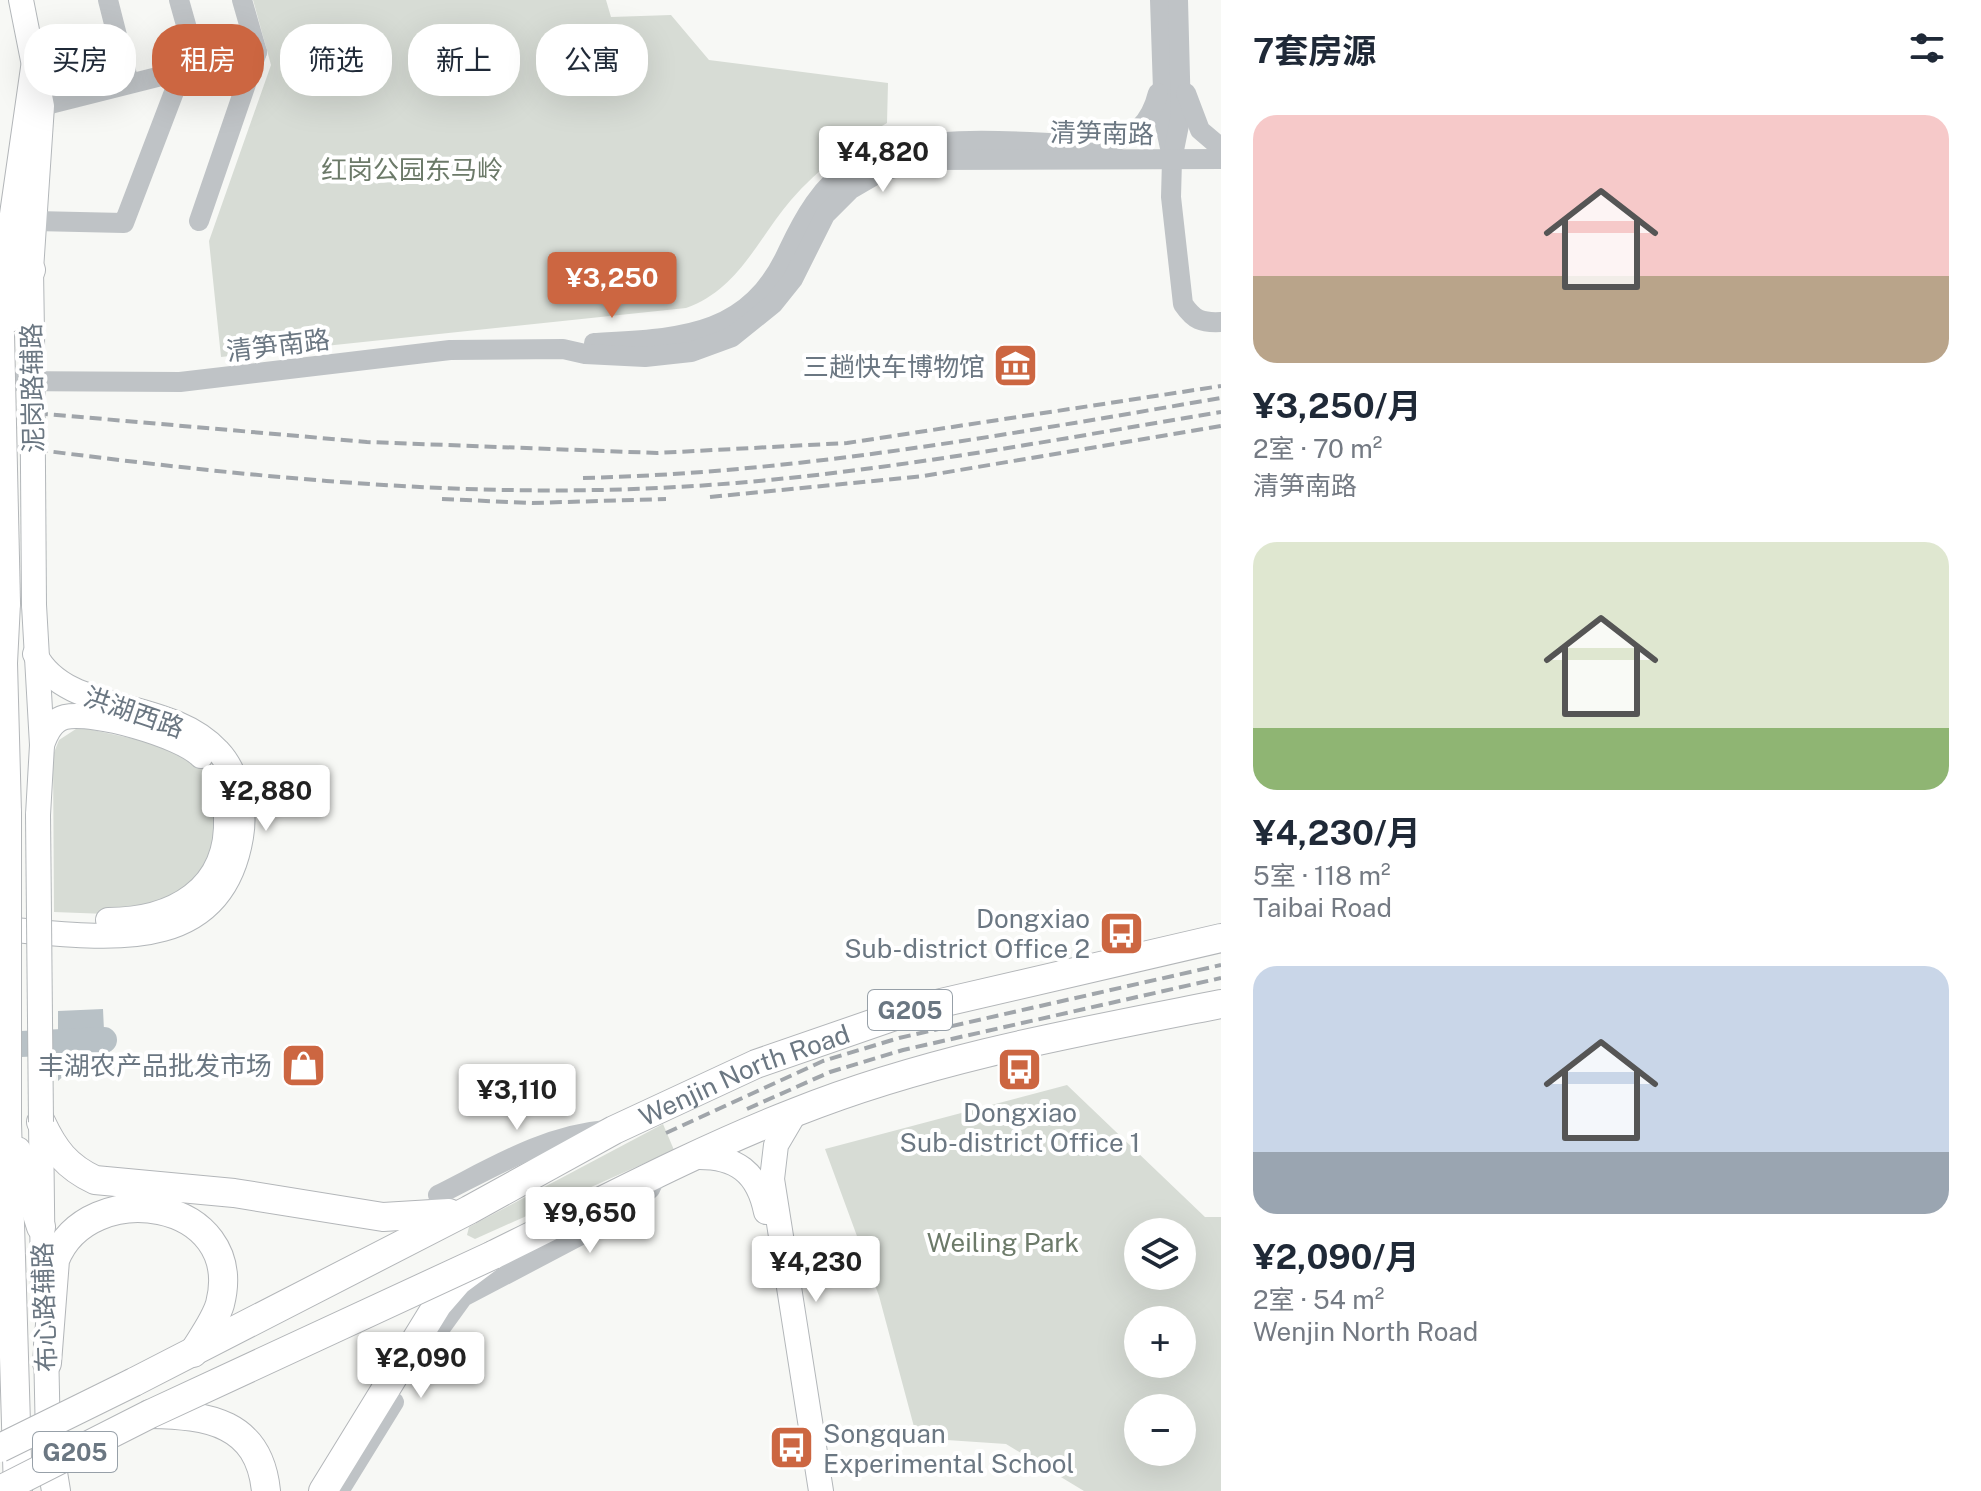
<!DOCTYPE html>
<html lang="zh">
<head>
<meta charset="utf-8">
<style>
  body { margin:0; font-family:"Public Sans","Noto Sans SC",sans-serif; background:#f6f6f7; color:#1f2937; height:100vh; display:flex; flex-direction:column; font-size:30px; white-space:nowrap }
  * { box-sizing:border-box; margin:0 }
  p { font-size:26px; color:#747a83 }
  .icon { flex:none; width:44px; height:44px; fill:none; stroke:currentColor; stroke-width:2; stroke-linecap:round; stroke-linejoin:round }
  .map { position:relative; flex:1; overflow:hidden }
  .sheet { display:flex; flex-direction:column; background:#fff; width:760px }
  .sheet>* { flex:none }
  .hud { position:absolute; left:24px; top:24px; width:760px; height:72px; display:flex; gap:16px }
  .tools { position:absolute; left:1124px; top:1218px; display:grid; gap:16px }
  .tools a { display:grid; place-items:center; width:72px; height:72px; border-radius:50%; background:#fff; box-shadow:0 8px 32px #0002; font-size:40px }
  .price { position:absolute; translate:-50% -68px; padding:0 18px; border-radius:8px; background:#fff; color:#222; font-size:26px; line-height:52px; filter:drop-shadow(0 2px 4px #0008) }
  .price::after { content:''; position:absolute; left:50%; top:48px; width:24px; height:18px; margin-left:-12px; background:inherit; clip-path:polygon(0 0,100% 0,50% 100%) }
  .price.selected { background:#cc6641; color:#fff }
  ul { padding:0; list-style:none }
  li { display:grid; align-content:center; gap:16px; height:424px; padding:0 32px }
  li span { display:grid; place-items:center; height:248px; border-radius:24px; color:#555 }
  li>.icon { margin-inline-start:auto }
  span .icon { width:144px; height:144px; fill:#fffc; stroke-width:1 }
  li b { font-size:34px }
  h2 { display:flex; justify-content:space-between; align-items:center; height:96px; padding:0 32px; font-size:34px }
  .tag { padding:0 28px; border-radius:32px; background:#fff; box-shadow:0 8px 32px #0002; font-size:28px; line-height:72px }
  .tag.selected { background:#cc6641; color:#fff }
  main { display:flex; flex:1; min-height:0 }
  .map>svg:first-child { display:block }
  .green { fill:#d7dcd5; fill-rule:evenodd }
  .water { fill:#b8c1c6 }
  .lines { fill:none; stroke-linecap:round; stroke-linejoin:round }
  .river { stroke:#b8c1c6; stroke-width:26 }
  .major-casing { stroke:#b3b7ba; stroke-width:26 }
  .highway-casing { stroke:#b3b6b9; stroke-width:30 }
  .minor { stroke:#bfc3c6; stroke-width:20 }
  .major { stroke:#fff; stroke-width:24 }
  .highway { stroke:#fff; stroke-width:28 }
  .rail { stroke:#a0a5aa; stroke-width:4; stroke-dasharray:12 6; stroke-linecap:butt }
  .major-bridge-casing { stroke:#b3b7ba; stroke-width:26; stroke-linecap:butt }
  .highway-bridge-casing { stroke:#b3b6b9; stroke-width:30; stroke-linecap:butt }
  .major-bridge { stroke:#fff; stroke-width:24 }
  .highway-bridge { stroke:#fff; stroke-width:28 }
  .labels { text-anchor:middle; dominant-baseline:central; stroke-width:8; stroke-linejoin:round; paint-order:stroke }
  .shield { fill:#fff; stroke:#97a0a8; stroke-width:2 }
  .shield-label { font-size:24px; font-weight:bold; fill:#6b7782 }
  .street-label { font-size:26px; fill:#6b7782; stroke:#fff }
  .park-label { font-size:26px; fill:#6c7a69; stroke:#fff }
  .poi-label { font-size:26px; fill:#6b7782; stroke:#fff; text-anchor:end }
</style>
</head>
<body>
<main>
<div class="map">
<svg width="1221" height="1491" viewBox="0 0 1221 1491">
  <rect width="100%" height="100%" fill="#f7f8f5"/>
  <g class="green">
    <path d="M253,0h353l5,17 60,-2 38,45 179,23 -1,40c-35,20 -69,46 -96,77 -34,40 -53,90 -105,108l-465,49 -12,-116 62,-176z"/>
    <path d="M79,727l88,19 30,17 15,16 7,21 2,22 -5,24 -27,45 -56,24 -79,-3 -1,-157 6,-15z"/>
    <path d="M1067,1085l138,132h16v274h-137l-78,-47 -89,-6 -38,-142 -54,-147zM1138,1232h44v44h-44zM1138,1320h44v44h-44zM1138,1408h44v44h-44z"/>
    <path d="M663,1124l11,26 -199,89 -8,-4 2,-8z"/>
  </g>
  <path class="water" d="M103,1009l2,43 -34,17 -13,12v-70z"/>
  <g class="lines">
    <path class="river" d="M0,1045l104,-5"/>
    <defs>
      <g id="major">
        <path d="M21,0l21,106 -11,164 1,63"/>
        <path d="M34,605l8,140 -4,70"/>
        <path d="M42,745c4,-12 10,-25 23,-28 29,-6 115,18 136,39"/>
        <path d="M108,920c64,0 121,-30 118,-103"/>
        <path d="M0,929c93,6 220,34 241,-92 5,-28 -3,-65 -23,-86 -49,-54 -152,-35 -183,-97"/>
        <path d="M796,1111l-20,34 -4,34 49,312"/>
        <path d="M41,1122l2,167"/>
        <path d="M696,1157c40,-1 62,15 70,55"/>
        <path d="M46,1345l2,96"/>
      </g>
      <g id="highway">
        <path d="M1,305l34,-237"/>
        <path d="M7,319l24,-49"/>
        <path d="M6,603l-3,60 4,150"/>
        <path d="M41,1122c13,28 26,45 54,58l139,13 149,24 66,-4"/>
        <path d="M7,1123l11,368"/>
        <path d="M17,1151l24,76"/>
        <path d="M47,1363l8,-103c33,-85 192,-62 165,44 -5,17 -18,34 -27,49"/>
        <path id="s1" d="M134,1382l335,-172 145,-80 142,-66 159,-55 306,-71"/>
        <path d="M150,1414c58,1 109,8 116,77"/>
        <path d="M48,1442l8,49"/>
        <path d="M323,1491l115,-187 20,-23 35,-26c100,-49 200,-103 303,-143 135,-54 283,-80 425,-108"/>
      </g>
    </defs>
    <use href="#major" class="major-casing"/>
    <use href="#highway" class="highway-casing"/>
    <g class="minor">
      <path d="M108,0l21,83"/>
      <path d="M1160,0l4,120 6,28"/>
      <path d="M1178,0l3,115 -9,45 -1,37 12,107c11,16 18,19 38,18"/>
      <path d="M1186,93l14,37 21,18"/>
      <path d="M42,106l215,-54"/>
      <path d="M1104,146c31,-10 46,-21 54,-53"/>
      <path d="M35,221l89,2 58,-152 6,-39 -9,-32"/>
      <path d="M199,221l58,-169 -15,-52"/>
      <path d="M594,343c84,-5 154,-4 194,-92 15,-32 34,-67 65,-85 66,-38 183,-23 257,-19"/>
      <path d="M0,381l180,1 270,-32 113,-1 22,5 60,3 46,-5 41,-15 41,-33 20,-25 32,-64 26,-26 31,-18 46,-11 293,-1"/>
      <path d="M438,1195c54,-27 107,-60 168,-65"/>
      <path d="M429,1344l34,-47 158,-83 29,-25 6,-13"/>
      <path d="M341,1488l53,-86"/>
    </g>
    <use href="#major" class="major"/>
    <use href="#highway" class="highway"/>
    <g class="rail">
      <path d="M0,410l367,32 290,11 190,-10 374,-57"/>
      <path d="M0,445c223,29 451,55 677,42 183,-10 364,-45 544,-75"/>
      <path d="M583,478c215,-5 426,-44 638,-80"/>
      <path d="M710,497l214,-21 297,-50"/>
      <path d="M442,499l90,4 134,-4"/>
      <path d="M747,1109l83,-37 73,-22 318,-72"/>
      <path d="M666,1133l157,-72 76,-23 322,-73"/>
    </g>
    <defs>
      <g id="major-bridge">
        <path d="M32,333l2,272"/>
        <path d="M38,815l3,307"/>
      </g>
      <g id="highway-bridge">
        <path d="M0,334l6,269"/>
        <path d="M7,1123v-310"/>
        <path d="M0,1448l134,-66"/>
        <path d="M0,1490l150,-76 343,-159"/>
      </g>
    </defs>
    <use href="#major-bridge" class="major-bridge-casing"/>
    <use href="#highway-bridge" class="highway-bridge-casing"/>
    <use href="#major-bridge" class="major-bridge"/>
    <use href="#highway-bridge" class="highway-bridge"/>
  </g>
  <defs>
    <symbol id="museum-square" viewBox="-11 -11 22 22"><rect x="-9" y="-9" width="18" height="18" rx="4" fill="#cc6641" stroke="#fff"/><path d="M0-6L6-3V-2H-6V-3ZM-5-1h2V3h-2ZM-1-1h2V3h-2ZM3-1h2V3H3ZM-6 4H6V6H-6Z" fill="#fff"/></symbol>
    <symbol id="bus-square" viewBox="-11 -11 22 22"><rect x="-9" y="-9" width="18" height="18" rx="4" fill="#cc6641" stroke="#fff"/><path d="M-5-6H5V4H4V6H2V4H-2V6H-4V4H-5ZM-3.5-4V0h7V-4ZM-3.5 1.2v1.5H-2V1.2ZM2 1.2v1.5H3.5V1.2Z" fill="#fff"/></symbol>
    <symbol id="shop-square" viewBox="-11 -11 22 22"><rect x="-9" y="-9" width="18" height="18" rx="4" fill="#cc6641" stroke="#fff"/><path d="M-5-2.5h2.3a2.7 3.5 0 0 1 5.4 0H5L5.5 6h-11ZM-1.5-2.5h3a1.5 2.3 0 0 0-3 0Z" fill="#fff"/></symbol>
  </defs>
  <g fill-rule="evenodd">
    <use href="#museum-square" x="990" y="340" width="51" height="51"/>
    <use href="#bus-square" x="1096" y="908" width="51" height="51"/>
    <use href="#shop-square" x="278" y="1040" width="51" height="51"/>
    <use href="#bus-square" x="994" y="1044" width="51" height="51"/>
    <use href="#bus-square" x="766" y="1422" width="51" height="51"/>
  </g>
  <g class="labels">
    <g class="shield">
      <rect x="868" y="990" width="84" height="40" rx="6"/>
      <rect x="33" y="1432" width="84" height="40" rx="6"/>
    </g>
    <g class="shield-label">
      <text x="910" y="1010">G205</text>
      <text x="75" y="1452">G205</text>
    </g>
    <g class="street-label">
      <text transform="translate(1102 133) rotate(1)">清笋南路</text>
      <text transform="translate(278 345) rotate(-7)">清笋南路</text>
      <text transform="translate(32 388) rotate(-91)">泥岗路辅路</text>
      <text transform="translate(134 712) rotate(19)">洪湖西路</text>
      <text stroke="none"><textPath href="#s1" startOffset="684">Wenjin North Road</textPath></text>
      <text transform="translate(44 1307) rotate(-92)">布心路辅路</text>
    </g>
    <g class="park-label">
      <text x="412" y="169">红岗公园东马岭</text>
      <text x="1003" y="1242">Weiling Park</text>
    </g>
    <g class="poi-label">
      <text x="985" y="366">三趟快车博物馆</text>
      <text x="1090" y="918">Dongxiao<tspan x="1090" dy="30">Sub-district Office 2</tspan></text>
      <text x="272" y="1065">丰湖农产品批发市场</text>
      <text x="1020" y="1112" text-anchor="middle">Dongxiao<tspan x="1020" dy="30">Sub-district Office 1</tspan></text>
      <text x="823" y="1433" text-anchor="start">Songquan<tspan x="823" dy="30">Experimental School</tspan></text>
    </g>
  </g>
</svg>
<div class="tools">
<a><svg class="icon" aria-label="layers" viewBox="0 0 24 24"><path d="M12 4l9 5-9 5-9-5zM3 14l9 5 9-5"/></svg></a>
<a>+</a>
<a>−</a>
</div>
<b class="price" style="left:883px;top:194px">¥4,820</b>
<b class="price selected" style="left:612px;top:320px">¥3,250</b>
<b class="price" style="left:266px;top:833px">¥2,880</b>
<b class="price" style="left:517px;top:1132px">¥3,110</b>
<b class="price" style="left:590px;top:1255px">¥9,650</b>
<b class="price" style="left:816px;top:1304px">¥4,230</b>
<b class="price" style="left:421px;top:1400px">¥2,090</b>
<div class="hud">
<a class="tag">买房</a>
<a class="tag selected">租房</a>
<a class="tag">筛选</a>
<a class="tag">新上</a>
<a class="tag">公寓</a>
</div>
</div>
<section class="sheet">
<h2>7套房源<svg class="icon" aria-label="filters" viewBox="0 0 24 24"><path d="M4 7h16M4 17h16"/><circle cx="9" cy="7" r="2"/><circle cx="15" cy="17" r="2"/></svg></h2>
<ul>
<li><span style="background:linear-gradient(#f6c9c9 65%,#b9a48a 0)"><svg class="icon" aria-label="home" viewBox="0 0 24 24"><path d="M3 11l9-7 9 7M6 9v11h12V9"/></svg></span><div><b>¥3,250/月</b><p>2室 · 70 m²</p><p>清笋南路</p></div></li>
<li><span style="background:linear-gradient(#dfe7d0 75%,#8fb573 0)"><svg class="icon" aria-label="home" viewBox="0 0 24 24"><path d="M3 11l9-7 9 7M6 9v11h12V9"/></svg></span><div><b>¥4,230/月</b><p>5室 · 118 m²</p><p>Taibai Road</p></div></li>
<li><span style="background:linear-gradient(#c9d6e8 75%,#9aa5b1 0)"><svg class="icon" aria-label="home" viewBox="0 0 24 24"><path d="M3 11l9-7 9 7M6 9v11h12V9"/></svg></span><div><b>¥2,090/月</b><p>2室 · 54 m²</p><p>Wenjin North Road</p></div></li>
</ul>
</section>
</main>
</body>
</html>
